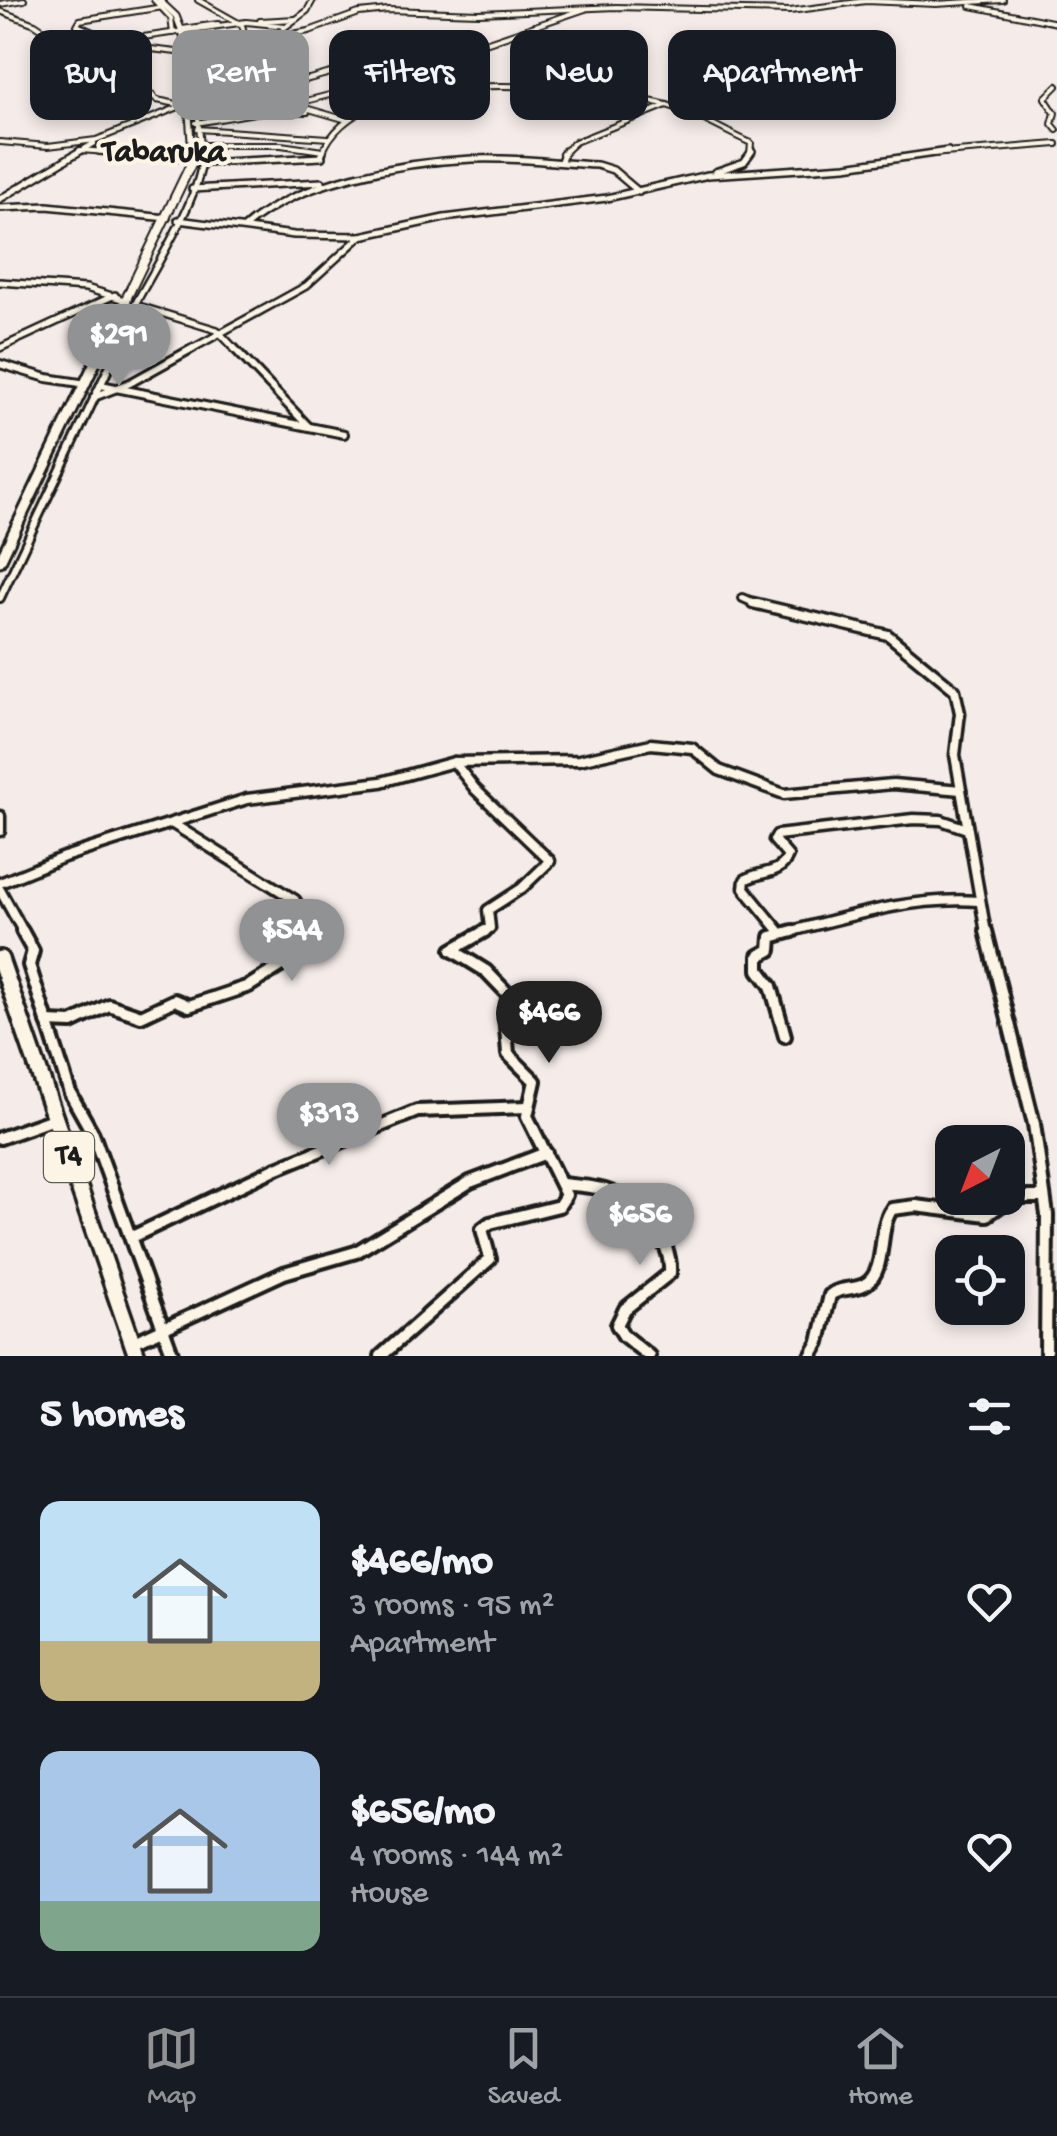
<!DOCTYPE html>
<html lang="en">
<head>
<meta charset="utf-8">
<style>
  body { margin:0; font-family:"Gochi Hand",sans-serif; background:#242831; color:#f1f3f6; height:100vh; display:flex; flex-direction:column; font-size:38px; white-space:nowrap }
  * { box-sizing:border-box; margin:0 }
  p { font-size:32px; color:#9ea1a6 }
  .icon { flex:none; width:55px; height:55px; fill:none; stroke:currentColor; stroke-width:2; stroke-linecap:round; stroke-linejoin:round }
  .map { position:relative; height:1356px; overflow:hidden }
  .side { display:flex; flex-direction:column; background:#171b24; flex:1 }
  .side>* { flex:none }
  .top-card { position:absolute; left:30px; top:30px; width:998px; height:90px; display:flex; gap:20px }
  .needle { width:65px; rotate:222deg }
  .buttons { position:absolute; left:935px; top:1125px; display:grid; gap:20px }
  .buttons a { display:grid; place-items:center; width:90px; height:90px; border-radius:20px; background:#171b24; box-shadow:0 5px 15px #0003; font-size:50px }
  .price { position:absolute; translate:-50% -85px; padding:0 22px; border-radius:35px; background:#919294; color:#fff; font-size:32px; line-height:65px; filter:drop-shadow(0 2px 5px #0008) }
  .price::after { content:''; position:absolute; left:50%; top:60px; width:30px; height:22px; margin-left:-15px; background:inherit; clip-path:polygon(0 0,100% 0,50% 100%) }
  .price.active { background:#222; color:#fff }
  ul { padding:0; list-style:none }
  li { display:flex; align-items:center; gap:30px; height:250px; padding:0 40px }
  li span { display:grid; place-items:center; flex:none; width:280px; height:200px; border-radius:20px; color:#555 }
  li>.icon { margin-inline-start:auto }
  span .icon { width:120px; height:120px; fill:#fffc; stroke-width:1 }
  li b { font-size:42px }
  h2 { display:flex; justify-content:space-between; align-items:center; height:120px; padding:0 40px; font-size:42px }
  .pill { padding:0 35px; border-radius:20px; background:#171b24; box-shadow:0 5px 15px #0003; font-size:35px; line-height:90px }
  .pill.active { background:#919294; color:#fff }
  .menu { display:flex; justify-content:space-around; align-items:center; height:140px; border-top:2px solid #363941; background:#171b24; font-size:28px; color:#9ea1a6 }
  .menu a { display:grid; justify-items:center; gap:5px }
  .menu .active { color:#919294 }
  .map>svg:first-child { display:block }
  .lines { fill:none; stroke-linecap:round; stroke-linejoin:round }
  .minor-far4-casing { stroke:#1c1c1c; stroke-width:8 }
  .minor-far3-casing { stroke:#1c1c1c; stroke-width:10 }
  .minor-far2-casing { stroke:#1c1c1c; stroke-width:12 }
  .minor-far1-casing { stroke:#1c1c1c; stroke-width:15 }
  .minor-casing { stroke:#1c1c1c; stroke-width:18 }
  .highway-far3-casing { stroke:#1c1c1c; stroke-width:9 }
  .highway-far2-casing { stroke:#1c1c1c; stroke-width:12 }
  .highway-far1-casing { stroke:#1c1c1c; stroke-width:15 }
  .highway-casing { stroke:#1c1c1c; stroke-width:22 }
  .minor-far4 { stroke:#fcf5e5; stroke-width:4 }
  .minor-far3 { stroke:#fcf5e5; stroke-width:5 }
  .minor-far2 { stroke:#fcf5e5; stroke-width:6 }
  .minor-far1 { stroke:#fcf5e5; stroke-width:8 }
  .minor { stroke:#fcf5e5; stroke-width:10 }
  .highway-far3 { stroke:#fcf5e5; stroke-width:5 }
  .highway-far2 { stroke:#fcf5e5; stroke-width:8 }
  .highway-far1 { stroke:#fcf5e5; stroke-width:9 }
  .highway { stroke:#fcf5e5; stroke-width:15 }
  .labels { text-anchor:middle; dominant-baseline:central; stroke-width:8; stroke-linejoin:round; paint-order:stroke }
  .shield { fill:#fcf5e5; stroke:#5f5d58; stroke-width:2.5 }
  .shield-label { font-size:30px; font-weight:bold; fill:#1c1c1c }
  .far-quarter-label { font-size:32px; font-weight:bold; fill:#1c1c1c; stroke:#fcf5e5 }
</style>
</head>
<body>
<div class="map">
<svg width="1057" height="1356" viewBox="0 0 1057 1356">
  <rect width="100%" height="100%" fill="#f5ece9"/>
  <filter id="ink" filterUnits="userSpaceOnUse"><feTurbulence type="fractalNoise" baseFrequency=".01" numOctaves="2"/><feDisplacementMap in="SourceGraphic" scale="20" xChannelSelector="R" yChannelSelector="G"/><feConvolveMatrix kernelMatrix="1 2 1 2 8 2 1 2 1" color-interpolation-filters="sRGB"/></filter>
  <g filter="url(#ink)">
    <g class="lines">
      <defs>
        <g id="minor-far4">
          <path d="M154,0l17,18 2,15"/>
          <path d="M198,0l44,25 11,39 28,30v7l66,19"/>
          <path d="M0,4l24,-4"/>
          <path d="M971,6l86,17"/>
          <path d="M163,7l-83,13 -3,5 48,21 60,7"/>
          <path d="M0,11l35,13 59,40 45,18 18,18 20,4"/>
          <path d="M260,21l36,-2"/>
          <path d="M284,28l23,-17 6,-11"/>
          <path d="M182,29l36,-5"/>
          <path d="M264,39l45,-8 50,-18 29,-3 91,3 137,-6 174,4 76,-10 70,3 67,-4"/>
          <path d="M68,48l178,-26 40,4"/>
          <path d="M186,61l82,-23"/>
          <path d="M187,73l70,-6"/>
          <path d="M336,74l26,5 35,17"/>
          <path d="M1057,86l-12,12 10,15 -3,11 5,6"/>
          <path d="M196,100l6,54"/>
          <path d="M276,111l31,1"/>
          <path d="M196,123l71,-12 105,-27"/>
          <path d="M198,129l130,9"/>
          <path d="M0,142l48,4 48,-6 98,-39 115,-22 61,-17 118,-20 97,-33"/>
          <path d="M198,145h83l42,6"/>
          <path d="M80,150l54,4"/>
          <path d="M76,154l18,-11"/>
          <path d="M322,154c35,-94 259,-69 337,-51 31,7 63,27 92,40l-1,11"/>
          <path d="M562,154l13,-12 92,-37"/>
          <path d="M931,154l126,-10"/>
        </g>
        <g id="minor-far3">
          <path d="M99,151l93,7"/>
          <path d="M321,157l2,-6"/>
          <path d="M561,161l4,-10"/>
          <path d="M202,163l120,-6"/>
          <path d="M715,172l29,-10 8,-11"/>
          <path d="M192,189l130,-7"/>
          <path d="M0,199l80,-48"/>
          <path d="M0,208l47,-2 120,12"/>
          <path d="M178,220l116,15 67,1 83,-18 163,-20 101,-23 138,-9 102,-15"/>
          <path d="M245,227c52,-46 158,-65 227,-68 41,-2 84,4 125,6l16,5 26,22"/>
          <path d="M0,282l86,6 42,13"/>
          <path d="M135,305l82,25 20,21"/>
          <path d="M0,348l115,-53"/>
          <path d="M117,351c5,-12 8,-25 13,-37 19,-38 76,-123 72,-163"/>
          <path d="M188,351l118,-65 55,-50"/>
        </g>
        <g id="minor-far2">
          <path d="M234,348l74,78"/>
          <path d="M0,364l47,14 40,6"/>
          <path d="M101,385l243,49"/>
          <path d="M94,397l36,-14 63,-35"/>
          <path d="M0,598l118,-250"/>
          <path d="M743,598l16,7"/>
        </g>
        <g id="minor-far1">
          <path d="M753,603l135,32 67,55 5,23 -5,42 31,178"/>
          <path d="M454,762l21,27 75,72 -28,27 -34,22 2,18 -9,5"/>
          <path d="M0,816v15"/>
          <path d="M173,824l122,76 17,33"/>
          <path d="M0,883l64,-26 183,-58 134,-17 73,-20 125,-2 72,-16 41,4 27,22 65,24 109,-10 68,6"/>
          <path d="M0,890l24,43"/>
          <path d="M781,933l-37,-45 1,-8c16,-10 35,-4 43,-24l-14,-16 3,-5 136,-16 28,1 26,9"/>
          <path d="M784,933c62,-16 129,-37 194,-32"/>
        </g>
        <g id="minor">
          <path d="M22,931l11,20 -4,14 41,128 23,41 80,222"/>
          <path d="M986,931l48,193 13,91 -1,141"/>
          <path d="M47,1022l25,1 37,-18 32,11 34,-16 14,6 60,-20 62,-39 -1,-16"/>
          <path d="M785,1036l-14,-50 -12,-16v-14l11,-6 1,-13 22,-6"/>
          <path d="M0,1138l56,-20"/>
          <path d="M562,1184c15,2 35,2 49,8 31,13 61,48 59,81l-45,36 -8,16 7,11 25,20"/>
          <path d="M132,1237l145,-69 140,-57 111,-4"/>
          <path d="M132,1343l152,-70 72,-21 114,-70 76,-29"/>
          <path d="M381,1356l109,-97 -8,-30 8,-6 69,-17 7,-11 -39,-79 8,-35 -27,-27 -3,-42 4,-17 -23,-24 -34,-21 33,-19"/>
          <path d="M811,1356l8,-14 11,-47c11,-9 26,-4 37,-12 20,-14 10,-54 25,-74l24,-3 71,9 26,-18h31"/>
        </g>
        <path id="highway-far3" d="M159,0l17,16 7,18 9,120"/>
        <path id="highway-far2" d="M101,351l90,-187 1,-13"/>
        <path id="highway-far1" d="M0,561l102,-213"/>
        <path id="highway" d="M0,959l137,397"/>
      </defs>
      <use href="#minor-far4" class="minor-far4-casing"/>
      <use href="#minor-far3" class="minor-far3-casing"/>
      <use href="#minor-far2" class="minor-far2-casing"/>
      <use href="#minor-far1" class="minor-far1-casing"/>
      <use href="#minor" class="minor-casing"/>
      <use href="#highway-far3" class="highway-far3-casing"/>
      <use href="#highway-far2" class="highway-far2-casing"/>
      <use href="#highway-far1" class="highway-far1-casing"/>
      <use href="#highway" class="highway-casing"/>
      <use href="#minor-far4" class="minor-far4"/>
      <use href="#minor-far3" class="minor-far3"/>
      <use href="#minor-far2" class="minor-far2"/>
      <use href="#minor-far1" class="minor-far1"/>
      <use href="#minor" class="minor"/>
      <use href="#highway-far3" class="highway-far3"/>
      <use href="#highway-far2" class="highway-far2"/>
      <use href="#highway-far1" class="highway-far1"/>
      <use href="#highway" class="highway"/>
    </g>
  </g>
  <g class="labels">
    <rect class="shield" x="44" y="1132" width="50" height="50" rx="8"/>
    <g class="shield-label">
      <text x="69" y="1157">T4</text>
    </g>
    <g class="far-quarter-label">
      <text x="164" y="154">Tabaruka</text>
    </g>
  </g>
</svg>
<div class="buttons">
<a><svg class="needle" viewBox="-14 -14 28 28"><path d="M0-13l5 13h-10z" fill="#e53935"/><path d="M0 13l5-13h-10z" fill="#9ea1a6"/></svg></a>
<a><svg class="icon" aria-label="locate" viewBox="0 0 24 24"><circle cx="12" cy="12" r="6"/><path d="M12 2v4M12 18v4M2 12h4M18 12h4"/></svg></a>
</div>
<b class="price" style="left:119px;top:389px">$291</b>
<b class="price" style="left:292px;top:984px">$544</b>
<b class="price active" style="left:549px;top:1066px">$466</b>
<b class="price" style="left:329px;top:1168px">$313</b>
<b class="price" style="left:640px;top:1268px">$656</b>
<div class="top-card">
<a class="pill">Buy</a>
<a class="pill active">Rent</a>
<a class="pill">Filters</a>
<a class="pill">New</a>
<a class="pill">Apartment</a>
</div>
</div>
<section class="side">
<h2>5 homes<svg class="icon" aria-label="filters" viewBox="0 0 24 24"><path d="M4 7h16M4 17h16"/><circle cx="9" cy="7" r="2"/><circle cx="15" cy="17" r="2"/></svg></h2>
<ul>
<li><span style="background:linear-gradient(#bfe0f5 70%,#c2b280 0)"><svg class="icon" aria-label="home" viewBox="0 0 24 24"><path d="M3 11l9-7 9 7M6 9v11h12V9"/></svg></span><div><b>$466/mo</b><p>3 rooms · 95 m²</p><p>Apartment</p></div><svg class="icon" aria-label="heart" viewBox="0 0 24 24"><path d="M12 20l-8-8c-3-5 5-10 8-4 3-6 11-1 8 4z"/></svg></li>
<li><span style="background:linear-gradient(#a9c7e8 75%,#7fa58c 0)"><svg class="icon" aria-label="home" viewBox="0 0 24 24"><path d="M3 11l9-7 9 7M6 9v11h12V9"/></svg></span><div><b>$656/mo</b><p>4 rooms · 144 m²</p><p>House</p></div><svg class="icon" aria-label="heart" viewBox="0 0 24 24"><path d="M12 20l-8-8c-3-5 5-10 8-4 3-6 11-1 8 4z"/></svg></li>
</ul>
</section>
<nav class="menu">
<a class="active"><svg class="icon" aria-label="map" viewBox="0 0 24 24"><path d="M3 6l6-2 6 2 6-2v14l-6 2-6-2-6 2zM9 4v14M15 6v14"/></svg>Map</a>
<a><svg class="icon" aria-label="saved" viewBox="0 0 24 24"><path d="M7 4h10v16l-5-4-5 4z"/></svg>Saved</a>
<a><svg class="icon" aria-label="home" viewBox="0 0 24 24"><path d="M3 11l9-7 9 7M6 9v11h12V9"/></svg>Home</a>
</nav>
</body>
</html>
